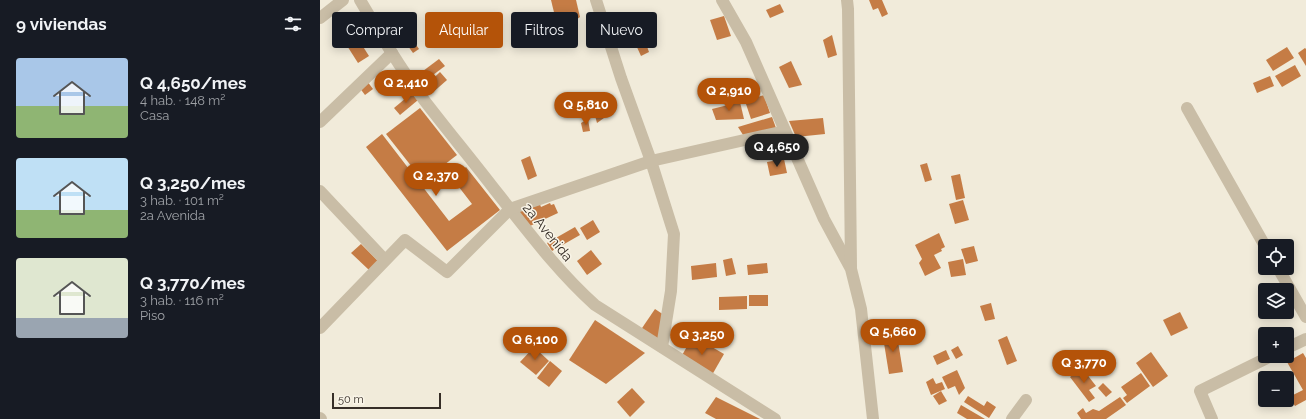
<!DOCTYPE html>
<html lang="es">
<head>
<meta charset="utf-8">
<style>
  body { margin:0; font-family:Raleway,sans-serif; background:#20242c; color:#f1f3f6; height:100vh; display:flex; flex-direction:column; font-size:15px; white-space:nowrap }
  * { box-sizing:border-box; margin:0 }
  p { font-size:13px; color:#9ea1a6 }
  .icon { flex:none; width:22px; height:22px; fill:none; stroke:currentColor; stroke-width:2; stroke-linecap:round; stroke-linejoin:round }
  .map { position:relative; flex:1; overflow:hidden }
  .drawer { display:flex; flex-direction:column; background:#171b24; width:320px }
  .drawer>* { flex:none }
  .banner { position:absolute; left:12px; top:12px; width:380px; height:36px; display:flex; gap:8px }
  .buttons { position:absolute; left:938px; top:239px; display:grid; gap:8px }
  .buttons a { display:grid; place-items:center; width:36px; height:36px; border-radius:4px; background:#171b24; box-shadow:0 2px 10px #0003; font-size:20px }
  .scale { position:absolute; left:12px; bottom:10px; width:109px; box-sizing:border-box; padding-left:4px; border:2px solid #362e27; border-top:0; font-size:11px; line-height:14px; white-space:nowrap; color:#362e27; -webkit-text-stroke:3px #f9f4e7; paint-order:stroke }
  .price { position:absolute; translate:-50% -34px; padding:0 9px; border-radius:14px; background:#b45309; color:#fff; font-size:13px; line-height:26px; filter:drop-shadow(0 1px 2px #0008) }
  .price::after { content:''; position:absolute; left:50%; top:24px; width:12px; height:9px; margin-left:-6px; background:inherit; clip-path:polygon(0 0,100% 0,50% 100%) }
  .price.selected { background:#222; color:#fff }
  ul { padding:0; list-style:none }
  li { display:flex; align-items:center; gap:12px; height:100px; padding:0 16px }
  li span { display:grid; place-items:center; flex:none; width:112px; height:80px; border-radius:4px; color:#555 }
  li>.icon { margin-inline-start:auto }
  span .icon { width:48px; height:48px; fill:#fffc; stroke-width:1 }
  li b { font-size:17px }
  h2 { display:flex; justify-content:space-between; align-items:center; height:48px; padding:0 16px; font-size:17px }
  .pill { padding:0 14px; border-radius:4px; background:#171b24; box-shadow:0 2px 10px #0003; font-size:14px; line-height:36px }
  .pill.selected { background:#b45309; color:#fff }
  main { display:flex; flex:1; min-height:0 }
  .map>svg:first-child { display:block }
  .building { fill:#c57c45 }
  .lines { fill:none; stroke-linecap:round; stroke-linejoin:round }
  .minor { stroke:#c9bda6; stroke-width:12 }
  .labels { text-anchor:middle; dominant-baseline:central; stroke-width:3; stroke-linejoin:round; paint-order:stroke }
  .street-label { font-size:14px; fill:#362e27; stroke:#f9f4e7 }
</style>
</head>
<body>
<main>
<section class="drawer">
<h2>9 viviendas<svg class="icon" aria-label="filters" viewBox="0 0 24 24"><path d="M4 7h16M4 17h16"/><circle cx="9" cy="7" r="2"/><circle cx="15" cy="17" r="2"/></svg></h2>
<ul>
<li><span style="background:linear-gradient(#a9c7e8 60%,#8fb573 0)"><svg class="icon" aria-label="home" viewBox="0 0 24 24"><path d="M3 11l9-7 9 7M6 9v11h12V9"/></svg></span><div><b>Q 4,650/mes</b><p>4 hab. · 148 m²</p><p>Casa</p></div></li>
<li><span style="background:linear-gradient(#bfe0f5 65%,#8fb573 0)"><svg class="icon" aria-label="home" viewBox="0 0 24 24"><path d="M3 11l9-7 9 7M6 9v11h12V9"/></svg></span><div><b>Q 3,250/mes</b><p>3 hab. · 101 m²</p><p>2a Avenida</p></div></li>
<li><span style="background:linear-gradient(#dfe7d0 75%,#9aa5b1 0)"><svg class="icon" aria-label="home" viewBox="0 0 24 24"><path d="M3 11l9-7 9 7M6 9v11h12V9"/></svg></span><div><b>Q 3,770/mes</b><p>3 hab. · 116 m²</p><p>Piso</p></div></li>
</ul>
</section>
<div class="map">
<svg width="986" height="419" viewBox="0 0 986 419">
  <rect width="100%" height="100%" fill="#f1ebda"/>
  <g class="building">
    <path d="M231,0h25l4,17 -21,16z"/>
    <path d="M549,0h13l6,14 -6,3 -4,-9 -5,2z"/>
    <path d="M460,4l4,8 -14,6 -4,-8z"/>
    <path d="M404,16l7,20 -14,4 -7,-20z"/>
    <path d="M35,34l14,22 -11,7 -14,-22z"/>
    <path d="M90,35l3,5 -9,6 -3,-5z"/>
    <path d="M512,35l5,20 -9,3 -5,-18z"/>
    <path d="M325,41l4,11 -8,4 -5,-11z"/>
    <path d="M94,42l5,7 -6,4 -5,-7z"/>
    <path d="M967,47l7,11 -21,13 -7,-11z"/>
    <path d="M985,48l1,1v17l-8,-13z"/>
    <path d="M119,59l6,7 -16,12 -6,-7z"/>
    <path d="M471,61l11,24 -13,3 -10,-21z"/>
    <path d="M975,65l6,11 -19,11 -7,-11z"/>
    <path d="M120,72l7,8 -16,14 -7,-7z"/>
    <path d="M950,76l4,10 -17,7 -4,-10z"/>
    <path d="M47,81l6,8 -8,6 -6,-8z"/>
    <path d="M92,93l6,7 -18,15 -6,-7z"/>
    <path d="M444,95l6,18 -19,6 -6,-18z"/>
    <path d="M420,102l4,17 -28,1 -4,-11z"/>
    <path d="M281,107l3,11 -7,5 -3,-11z"/>
    <path d="M100,108l37,47 -34,26 -37,-47z"/>
    <path d="M452,117l4,11 -31,10 -7,-11z"/>
    <path d="M503,118l2,16 -29,3 -7,-16z"/>
    <path d="M268,119l2,12 -7,1 -2,-9z"/>
    <path d="M62,134l67,87 23,-17 -20,-26 14,-11 34,43 -53,41 -81,-104z"/>
    <path d="M210,156l7,20 -9,4 -7,-20z"/>
    <path d="M464,159l3,14 -17,3 -3,-14z"/>
    <path d="M607,163l5,17 -7,2 -5,-17z"/>
    <path d="M640,174l5,24 -9,2 -5,-24z"/>
    <path d="M643,200l6,20 -14,4 -6,-20z"/>
    <path d="M219,202l2,5 9,-4 1,2 3,-1 4,9 -28,13 -14,-17z"/>
    <path d="M273,220l7,12 -13,8 -7,-12z"/>
    <path d="M255,227l5,8 -28,16 -5,-8z"/>
    <path d="M619,233l6,14 -4,2 1,2 -8,4 7,13 -16,8 -6,-13 3,-4 -7,-14z"/>
    <path d="M41,244l17,17 -9,9 -18,-17z"/>
    <path d="M654,246l4,15 -12,3 -5,-15z"/>
    <path d="M271,250l11,14 -15,11 -10,-14z"/>
    <path d="M412,258l4,16 -10,2 -3,-16z"/>
    <path d="M643,259l3,16 -15,2 -3,-15z"/>
    <path d="M396,263l1,14 -25,3 -1,-14z"/>
    <path d="M447,263l1,10 -20,2 -1,-10z"/>
    <rect x="429" y="295" width="19" height="11"/>
    <path d="M427,296v13l-28,1v-13z"/>
    <path d="M671,303l4,16 -10,2 -5,-15z"/>
    <path d="M335,309l9,6 -3,19 -5,7 -16,-10z"/>
    <path d="M860,312l8,16 -17,8 -8,-16z"/>
    <path d="M275,320l50,33 -39,31 -37,-24z"/>
    <path d="M576,329l7,43 -14,2 -6,-37z"/>
    <path d="M373,336l31,18 -12,21 -31,-18z"/>
    <path d="M687,336l10,25 -10,4 -9,-25z"/>
    <path d="M638,346l5,9 -7,4 -5,-9z"/>
    <path d="M214,347l15,14 -13,14 -16,-13z"/>
    <path d="M626,350l4,9 -13,6 -4,-9z"/>
    <path d="M831,352l17,24 -15,11 -17,-24z"/>
    <path d="M983,353l3,5v42l-11,6 -6,-9 14,-7 -16,-28z"/>
    <path d="M230,361l12,10 -13,16 -12,-9z"/>
    <path d="M762,368l14,18 -7,4 6,8 -6,4 -19,-25z"/>
    <path d="M637,370l8,18 -6,7 -4,-9 -7,3 -6,-12z"/>
    <path d="M821,373l9,13 -23,17 -4,-5 4,-3 -6,-8z"/>
    <path d="M613,378l3,6 6,-2 3,7 -14,6 -5,-13z"/>
    <path d="M783,383l9,9 -6,5 -8,-9z"/>
    <path d="M312,388l13,14 -15,15 -13,-15z"/>
    <path d="M621,391l6,10 -8,4 -6,-9z"/>
    <path d="M648,396l16,10 3,-5 9,6 -7,11 -25,-16z"/>
    <path d="M396,397l44,22h-44l-11,-6z"/>
    <path d="M800,397l6,8 -20,14h-25l-4,-6 6,-5 3,5 7,-4 6,2z"/>
    <path d="M641,405l24,14h-18l-10,-6z"/>
  </g>
  <g class="lines">
    <g class="minor">
      <path d="M40,0c20,34 40,68 64,100 23,30 48,60 71,90 32,40 62,81 100,115l180,114"/>
      <path d="M276,0l25,78 30,83 23,73 -3,57 -9,56"/>
      <path d="M402,0l24,42 78,177 27,50 10,40 12,110"/>
      <path d="M527,0l1,9 3,258"/>
      <path d="M0,18l23,-18"/>
      <path d="M867,108l78,138"/>
      <path d="M0,122l72,-69"/>
      <path d="M0,191l65,69"/>
      <path d="M958,268l28,49"/>
      <path d="M0,328l85,-88 42,32 63,-63 141,-48 134,-30"/>
      <path d="M967,348l19,-9"/>
      <path d="M0,418l1,1"/>
      <path d="M692,419l14,-19"/>
      <path d="M892,419l-12,-28 71,-35"/>
    </g>
  </g>
  <g class="labels">
    <g class="street-label">
      <text transform="translate(228 232) rotate(51)">2a Avenida</text>
    </g>
  </g>
</svg>
<div class="buttons">
<a><svg class="icon" aria-label="locate" viewBox="0 0 24 24"><circle cx="12" cy="12" r="6"/><path d="M12 2v4M12 18v4M2 12h4M18 12h4"/></svg></a>
<a><svg class="icon" aria-label="layers" viewBox="0 0 24 24"><path d="M12 4l9 5-9 5-9-5zM3 14l9 5 9-5"/></svg></a>
<a>+</a>
<a>−</a>
</div>
<div class="scale">50 m</div>
<b class="price" style="left:86px;top:104px">Q 2,410</b>
<b class="price" style="left:409px;top:112px">Q 2,910</b>
<b class="price" style="left:266px;top:126px">Q 5,810</b>
<b class="price selected" style="left:457px;top:168px">Q 4,650</b>
<b class="price" style="left:116px;top:197px">Q 2,370</b>
<b class="price" style="left:573px;top:353px">Q 5,660</b>
<b class="price" style="left:382px;top:356px">Q 3,250</b>
<b class="price" style="left:215px;top:361px">Q 6,100</b>
<b class="price" style="left:764px;top:384px">Q 3,770</b>
<div class="banner">
<a class="pill">Comprar</a>
<a class="pill selected">Alquilar</a>
<a class="pill">Filtros</a>
<a class="pill">Nuevo</a>
</div>
</div>
</main>
</body>
</html>
